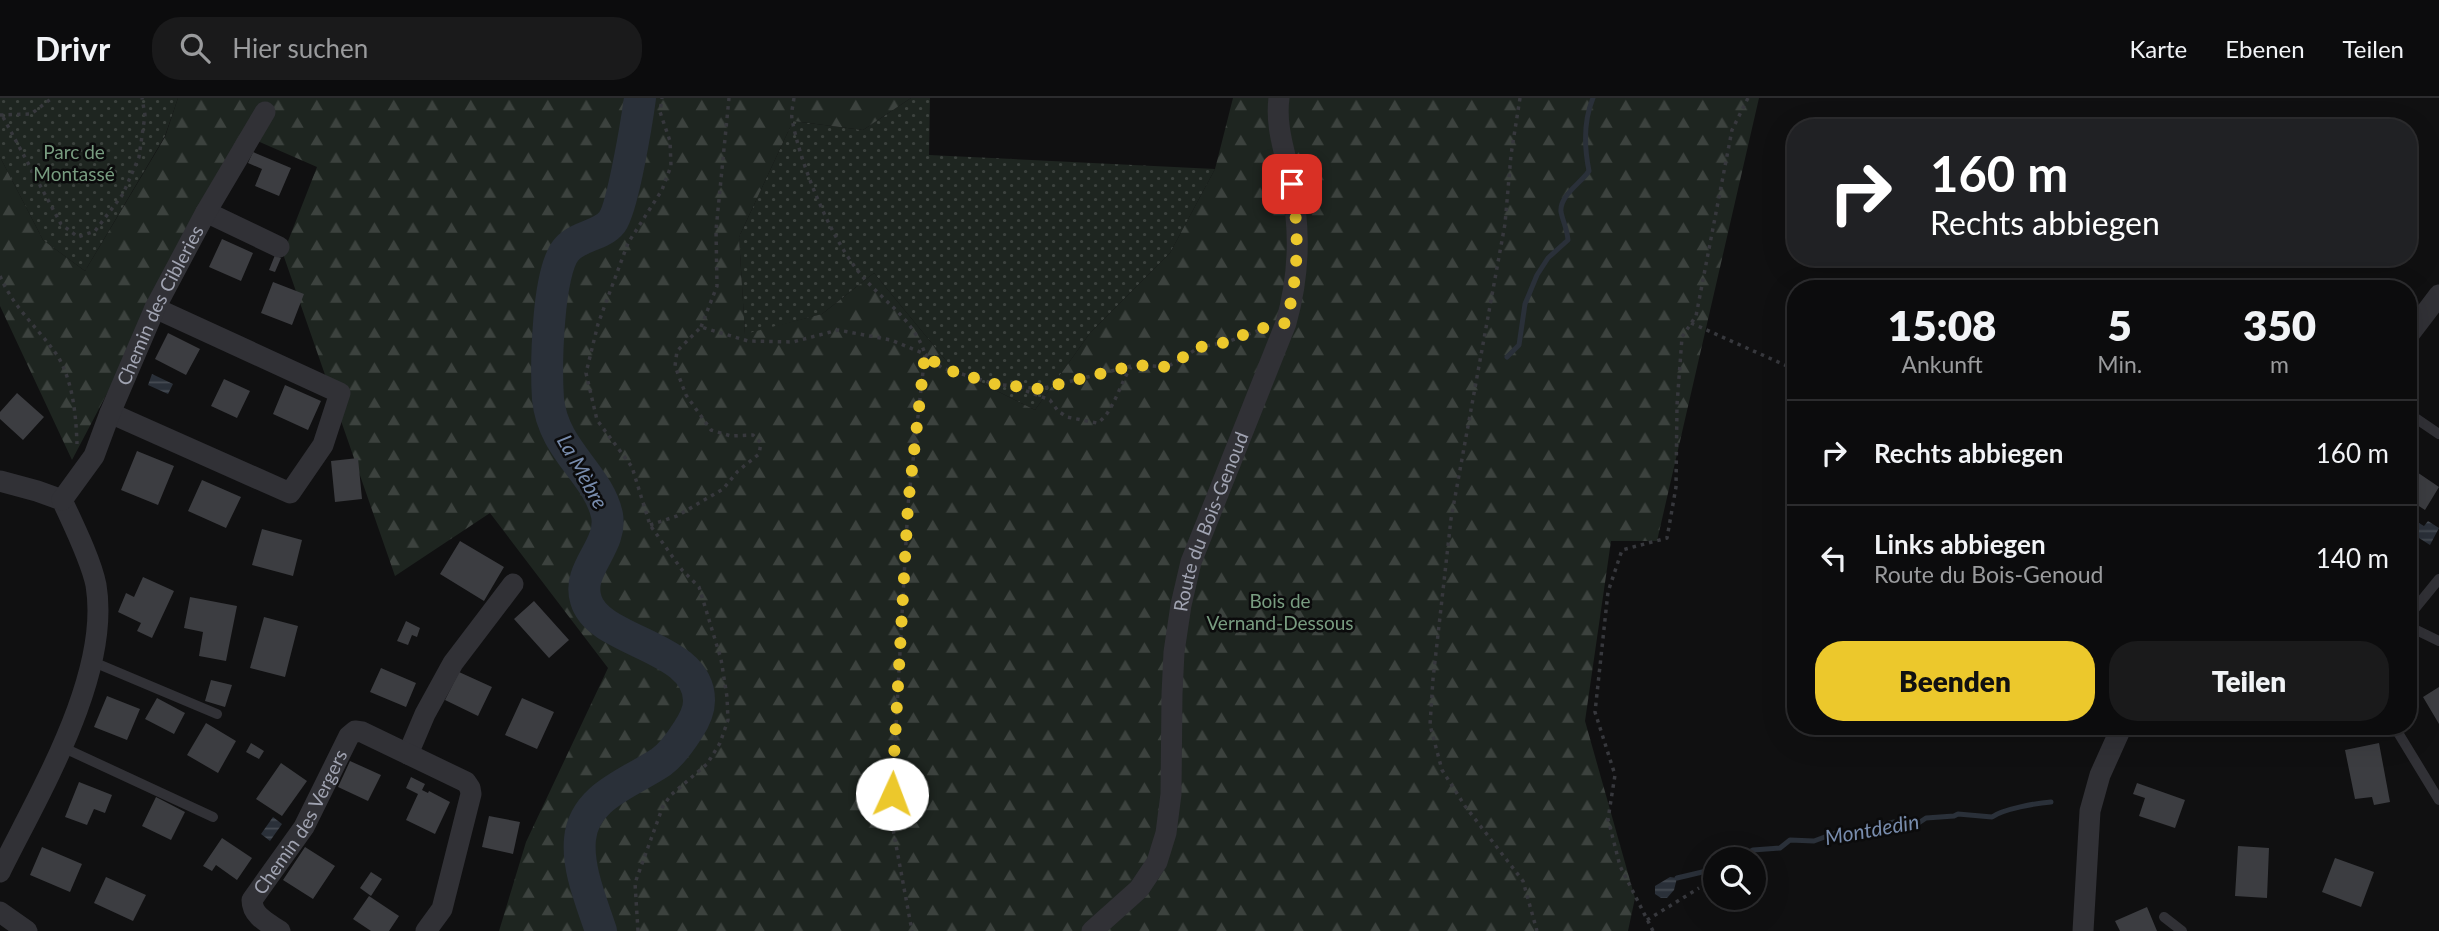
<!DOCTYPE html>
<html lang="de">
<meta charset="utf-8">
<style>
:root{--surface:#0c0c0d;--page:#1a1a1b;--text:#f1f3f6;--muted:#9a9b9d;--line:#2c2c2e;--accent:#ecc82c}
body{margin:0;font-family:Lato,sans-serif;background:var(--page);color:var(--text);height:100vh;display:flex;flex-direction:column;font-size:26px;white-space:nowrap}
*{box-sizing:border-box;margin:0}
p{font-size:23px;color:var(--muted)}
.icon{flex:none;width:38px;height:38px;fill:none;stroke:currentColor;stroke-width:2;stroke-linecap:round;stroke-linejoin:round}
.map{position:relative;flex:1;overflow:hidden}
.side{position:absolute;left:1787px;top:182px;width:630px;height:455px;display:flex;flex-direction:column;background:var(--surface);border-radius:28px;box-shadow:0 7px 28px #0002,0 0 0 2px var(--line)}
.side>*{flex:none}
.guide{position:absolute;left:1787px;top:21px;width:630px;height:147px;border-radius:28px;box-shadow:0 7px 28px #0002,0 0 0 2px var(--line);background:#202124;color:#fff;overflow:hidden}
.controls{position:absolute;left:1703px;top:749px;display:grid;gap:14px}
.controls a{display:grid;place-items:center;width:63px;height:63px;border-radius:50%;background:var(--surface);box-shadow:0 7px 28px #0002,0 0 0 2px var(--line);font-size:35px}
.pin{position:absolute;display:grid;place-items:center;width:60px;height:60px;color:#fff;margin:-30px;border-radius:14px;box-shadow:0 4px 10px #0006}
.me{position:absolute;width:77px;margin:-38px;rotate:2deg;stroke-linejoin:round;filter:drop-shadow(0 0 5px #0008)}
.turn{display:flex;align-items:center;gap:24px;height:147px;padding:0 28px;font-size:32px}
.turn .icon{width:91px;height:91px;stroke-width:2.5}
.turn b{display:block;font-size:49px;line-height:60px}
.eta{display:flex;justify-content:space-evenly;align-items:center;height:119px;text-align:center}
.eta b{font-size:42px;font-weight:800;line-height:49px}
.cta{display:flex;gap:14px;margin-top:auto;padding:14px 28px}
.cta a{flex:1;height:80px;border-radius:28px;background:var(--accent);color:#111;font-size:28px;font-weight:800;line-height:80px;text-align:center}
.cta a+a{background:var(--page);color:var(--text)}
ul{padding:0;list-style:none}
li{display:flex;align-items:center;gap:21px;height:105px;padding:0 28px;border-top:2px solid var(--line)}
li div{flex:1}
li b{display:block;font-size:26px}
li em{font-style:normal}
header{display:flex;align-items:center;gap:42px;box-sizing:border-box;height:98px;padding:0 35px;background:var(--surface);border-bottom:2px solid var(--line)}
header strong{font-size:33px}
nav{display:flex;gap:38px;margin-inline-start:auto;font-size:24px}
.search{width:490px;height:63px;background:var(--page);display:flex;align-items:center;gap:18px;box-sizing:border-box;padding:0 24px;border-radius:28px;color:var(--muted);font-size:26px}
.map>svg:first-child{display:block}
.grass{fill:url(#grass-dots)}
.forest{fill:url(#forest-firs)}
.water{fill:url(#water-rules)}
.lines{fill:none;stroke-linecap:round;stroke-linejoin:round}
.stream{stroke:#2a3039;stroke-width:5}
.river{stroke:#2a3039;stroke-width:32}
.building{fill:#3c3d41}
.path{stroke:#37383d;stroke-width:3.5;stroke-dasharray:3.5 5;stroke-linecap:butt}
.lane{stroke:#313136;stroke-width:10}
.street{stroke:#313136;stroke-width:21}
.route{stroke:#ecc82c;stroke-width:12;stroke-dasharray:0 21.6}
.labels{text-anchor:middle;stroke-width:5;stroke-linejoin:round;paint-order:stroke}
.park-label{font-size:19px;fill:#789c80;stroke:#0b0b0c}
.street-label{font-size:19px;fill:#a1a4b2;stroke:#0b0b0c}
.water-label{font-size:21px;font-style:italic;fill:#788cad;stroke:#0b0b0c}
</style>
<header>
<strong>Drivr</strong>
<div class="search"><svg class="icon" aria-label="search" viewBox="0 0 24 24"><circle cx="10" cy="10" r="6"/><path d="M15 15l6 6"/></svg>Hier suchen</div>
<nav><a>Karte</a><a>Ebenen</a><a>Teilen</a></nav>
</header>
<div class="map">
<svg width="2439" height="833" viewBox="0 0 2439 833">
<defs>
<pattern id="grass-dots" width="8" height="8" patternUnits="userSpaceOnUse" patternTransform="scale(1.75)"><rect width="8" height="8" fill="#1e2520"/><path d="M2 2h.1M6 6h.1" fill="none" stroke="#3c423e" stroke-width="1.8" stroke-linecap="round"/></pattern>
<pattern id="forest-firs" width="22" height="20" patternUnits="userSpaceOnUse" patternTransform="scale(1.75)"><rect width="22" height="20" fill="#1e2520"/><path d="M5 1l3.5 6h-7zM16 11l3.5 6h-7z" fill="#3c423e"/></pattern>
<pattern id="water-rules" width="6" height="5" patternUnits="userSpaceOnUse" patternTransform="scale(1.75)"><rect width="6" height="5" fill="#2a3039"/><path d="M0 2.5h6" fill="none" stroke="#464b53"/></pattern>
</defs>
<rect width="100%" height="100%" fill="#101011"/>
<path class="grass" d="M0,0H178L165,38L85,173L43,142L0,59Z
M911,0H930L929,57L1215,71L1170,155L1090,235L1035,312L953,271L874,175L822,216L745,237L739,139L793,23L863,32Z"/>
<path class="forest" d="M178,0H911L863,32L793,23L739,139L745,236L822,216L874,175L953,271L1035,312L1090,235L1170,155L1215,71L1233,0H1759L1657,443H1611L1585,623L1635,800L1628,833H499L526,744L608,570L490,415L395,478L283,156L317,69L253,41L213,94L72,362L0,208V59L43,142L85,173L165,39Z"/>
<path class="water" d="M152,276L173,286L168,296L148,287Z
M2414,422L2424,428L2428,423L2439,430L2430,447L2408,433Z
M273,719L282,726L270,743L261,736Z
M1670,779L1677,780L1674,792L1667,800H1661L1655,796V788Z"/>
<g class="lines">
<path class="stream" d="M1507,259L1519,247L1525,206L1537,177L1548,160L1568,142C1567,130 1563,124 1561,114C1559,98 1581,85 1589,73C1584,48 1583,24 1593,0
M1736,761L1753,752L1780,750L1790,742L1814,743L1838,734L1848,737L1864,735L1878,728L1894,724L1900,727L1917,726L1926,720L1954,718L1958,716L1992,719C2003,711 2037,705 2051,704
M1677,780L1715,771"/>
<path class="river" d="M601,833C592,805 577,771 580,741C584,698 630,685 661,664C672,656 681,643 688,632C694,623 699,614 699,603C700,547 598,545 586,502C576,471 613,449 607,417C598,376 553,352 548,301C546,270 547,172 567,151C580,137 601,138 612,124C623,109 637,22 640,0"/>
</g>
<path class="building" d="M253,54L291,70L279,98L255,88L262,71L248,65Z
M222,141L253,155L241,183L209,169Z
M275,157L281,160L275,174L269,172Z
M273,184L304,196L292,227L261,215Z
M168,235L200,251L186,277L155,261Z
M224,281L250,293L237,320L211,308Z
M285,287L321,303L308,332L273,316Z
M17,295L44,319L23,342L0,321V314Z
M137,353L174,368L158,407L121,392Z
M358,360L362,401L335,404L331,363Z
M2408,368L2439,389L2425,412L2408,401Z
M202,382L241,399L226,430L188,413Z
M262,431L302,442L293,478L252,467Z
M460,443L504,469L484,503L440,476Z
M143,479L174,493L152,540L137,533L141,525L118,514L126,495L134,499Z
M190,499L237,508L226,563L199,558L203,534L184,530Z
M534,503L569,542L549,560L514,521Z
M264,519L298,528L285,579L250,570Z
M406,523L420,530L417,539L412,537L408,547L397,543Z
M381,570L416,585L406,609L370,594Z
M459,574L492,589L478,618L445,602Z
M211,582L232,587L225,609L205,603Z
M2439,589V626L2423,599Z
M107,598L140,611L127,642L94,629Z
M157,600L185,615L174,636L145,621Z
M522,600L554,614L537,651L505,637Z
M206,625L236,643L218,675L187,657Z
M251,645L264,653L259,661L246,654Z
M2379,645L2390,704L2374,707L2372,699L2355,701L2345,652Z
M350,663L381,677L368,703L338,689Z
M281,665L307,683L282,718L256,701Z
M411,679L425,686L422,692L428,695L429,693L450,704L435,736L406,722L418,696L406,690Z
M79,684L112,697L105,715L94,711L87,727L65,719Z
M2137,685L2185,702L2175,730L2139,718L2145,700L2133,696Z
M156,699L185,714L171,742L142,728Z
M489,718L520,724L513,756L482,749Z
M222,740L252,760L237,782L216,767L212,773L203,768Z
M2238,748L2269,750L2267,800L2235,798Z
M42,749L82,766L70,794L30,777Z
M305,749L335,768L313,801L283,782Z
M2335,760L2374,774L2361,809L2322,794Z
M371,774L382,781L371,798L360,790Z
M106,779L146,797L133,823L94,805Z
M369,798L399,818L389,833H371L353,821Z
M2147,809L2157,833H2120L2115,823Z"/>
<g class="lines">
<path class="path" d="M794,0C793,7 791,15 792,21C800,65 828,133 855,169C877,200 913,218 925,256L908,407L891,720L912,833
M1520,0L1511,57L1505,126L1451,421L1433,581L1430,627L1442,672L1465,708L1523,783L1537,833
M0,17L31,16L52,0
M3,19L61,126L78,139L95,133L123,96L139,59L145,17L142,0
M0,178C13,209 38,230 57,257C73,283 76,317 77,346
M1691,225L1796,272
M701,229L717,188L716,132L729,0
M1018,290L1050,302L1058,313L1067,319L1097,325C1113,316 1120,285 1131,269
M650,427L677,418L723,391L738,373L759,356L761,345L753,337L731,338L711,332L686,297L675,268L677,253L701,229L748,243L793,244L838,232L891,242L925,256L942,270L995,286L1040,291L1135,267L1167,269L1200,249L1227,244L1265,230
M1647,822L1699,790
M638,833L635,785L663,708L671,697L707,666L720,645L728,622L727,599L721,561L699,489L682,472L650,427L632,369L597,322L586,275L598,226L628,145L662,92L671,68L670,43L660,14L662,0
M1653,833L1620,768L1608,721L1615,677L1595,614L1608,494L1622,452L1667,440L1676,389L1677,307L1682,239L1696,218L1732,32L1748,0"/>
<path class="lane" d="M2408,315L2439,336
M2408,519L2439,481
M2408,528L2439,543
M91,563L217,616
M2394,628L2439,702
M62,649L213,719
M2164,819L2182,833"/>
<g class="street">
<path d="M206,114L279,149"/>
<path d="M2408,238L2439,197"/>
<path d="M110,315L290,395L323,347L340,295L155,210"/>
<path d="M0,383L37,393L62,402C73,426 91,462 96,487C111,577 39,695 0,774"/>
<path id="s1" d="M62,402L94,358L110,315L155,210L206,114L265,14"/>
<path d="M408,656L425,616L453,565L513,486"/>
<path d="M0,814L27,833"/>
<path id="s2" d="M280,833C268,825 252,818 252,802L304,729L349,638L355,633L362,634L466,684L470,690L471,696L442,811L426,833"/>
<path id="s3" d="M1092,833L1139,791L1157,764L1166,735L1171,696L1172,596L1174,554L1181,507L1191,464L1286,225C1299,179 1301,133 1291,85C1286,56 1275,30 1279,0"/>
<path d="M2083,833L2090,713L2100,677L2122,628"/>
</g>
</g>
<g class="lines">
<path class="route" d="M892,696L908,407L925,256L942,270L995,286L1040,291L1135,267L1167,269L1200,249L1227,244L1254,232L1286,225C1299,175 1299,137 1292,86"/>
</g>
<g class="labels">
<g class="park-label">
<text x="74" y="61">Parc de<tspan x="74" dy="22">Montassé</tspan></text>
<text x="1280" y="510">Bois de<tspan x="1280" dy="22">Vernand-Dessous</tspan></text>
</g>
<g class="street-label">
<text dy="7" stroke="none"><textPath href="#s1" startOffset="219">Chemin des Cibleries</textPath></text>
<text dy="7" stroke="none"><textPath href="#s3" startOffset="443">Route du Bois-Genoud</textPath></text>
<text dy="7" stroke="none"><textPath href="#s2" startOffset="136">Chemin des Vergers</textPath></text>
</g>
<g class="water-label">
<text transform="translate(582 374) rotate(61)" y="7">La Mèbre</text>
<text transform="translate(1872 732) rotate(-10)" y="7">Montdedin</text>
</g>
</g>
</svg>
<div class="controls">
<a><svg class="icon" aria-label="search" viewBox="0 0 24 24"><circle cx="10" cy="10" r="6"/><path d="M15 15l6 6"/></svg></a>
</div>
<div class="pin" style="left:1292px;top:86px;background:#d93025"><svg class="icon" aria-label="arrive" viewBox="0 0 24 24"><path d="M6 21V4h12l-3 4 3 4H6"/></svg></div>
<svg class="me" style="left:892px;top:696px" viewBox="-20 -20 40 40"><circle r="19" fill="#fff"/><path d="M0-13L10 11 0 6-10 11z" fill="#ecc82c"/></svg>
<div class="guide">
<div class="turn"><svg class="icon" aria-label="right" viewBox="0 0 24 24"><path d="M7 20v-9h11M14 6l5 5-5 5"/></svg><div><b>160 m</b>Rechts abbiegen</div></div>
</div>
<section class="side">
<div class="eta">
<div><b>15:08</b><p>Ankunft</p></div>
<div><b>5</b><p>Min.</p></div>
<div><b>350</b><p>m</p></div>
</div>
<ul>
<li><svg class="icon" aria-label="right" viewBox="0 0 24 24"><path d="M7 20v-9h11M14 6l5 5-5 5"/></svg><div><b>Rechts abbiegen</b></div><em>160 m</em></li>
<li><svg class="icon" aria-label="left" viewBox="0 0 24 24"><path d="M17 20v-9H6M10 6l-5 5 5 5"/></svg><div><b>Links abbiegen</b><p>Route du Bois-Genoud</p></div><em>140 m</em></li>
</ul>
<div class="cta"><a>Beenden</a><a>Teilen</a></div>
</section>
</div>
